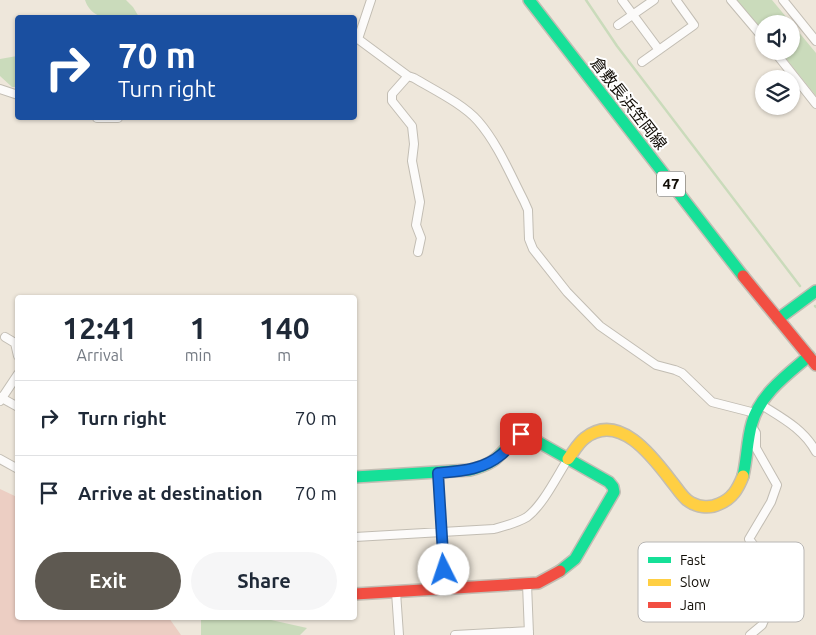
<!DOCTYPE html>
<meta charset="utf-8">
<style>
:root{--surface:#fff;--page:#f6f6f7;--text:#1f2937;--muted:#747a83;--line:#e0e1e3;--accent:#5e5951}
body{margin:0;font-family:Ubuntu,"Noto Sans JP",sans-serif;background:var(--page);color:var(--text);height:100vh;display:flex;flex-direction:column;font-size:19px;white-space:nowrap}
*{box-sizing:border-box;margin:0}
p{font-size:16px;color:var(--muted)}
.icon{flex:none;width:28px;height:28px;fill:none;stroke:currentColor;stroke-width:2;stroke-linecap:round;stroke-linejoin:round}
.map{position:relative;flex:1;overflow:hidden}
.sheet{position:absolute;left:15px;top:295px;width:342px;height:325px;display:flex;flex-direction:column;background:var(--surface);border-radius:5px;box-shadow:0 1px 4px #0004}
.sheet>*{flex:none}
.top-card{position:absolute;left:15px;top:15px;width:342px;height:105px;border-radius:5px;box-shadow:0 1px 4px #0004;background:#1a4fa0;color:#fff;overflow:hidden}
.buttons{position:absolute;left:755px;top:15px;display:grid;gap:10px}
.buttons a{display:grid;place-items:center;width:45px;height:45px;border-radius:50%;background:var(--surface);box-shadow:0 1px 4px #0004;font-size:25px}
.pin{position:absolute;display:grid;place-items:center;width:42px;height:42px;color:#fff;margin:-21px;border-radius:10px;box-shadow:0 2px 8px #0006}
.me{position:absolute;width:55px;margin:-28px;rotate:356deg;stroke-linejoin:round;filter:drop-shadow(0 0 4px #0008)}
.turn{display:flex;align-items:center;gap:18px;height:105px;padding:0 20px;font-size:22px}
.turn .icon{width:65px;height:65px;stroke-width:2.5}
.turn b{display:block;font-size:35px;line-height:42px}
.eta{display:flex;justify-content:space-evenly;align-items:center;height:85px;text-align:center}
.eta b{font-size:30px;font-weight:600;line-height:35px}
.cta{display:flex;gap:10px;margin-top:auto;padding:10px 20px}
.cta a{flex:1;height:58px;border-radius:30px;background:var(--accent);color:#fff;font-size:20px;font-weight:600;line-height:58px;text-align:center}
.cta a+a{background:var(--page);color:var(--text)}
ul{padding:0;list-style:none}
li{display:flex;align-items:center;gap:15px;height:75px;padding:0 20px;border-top:1px solid var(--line)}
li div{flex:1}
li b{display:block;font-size:19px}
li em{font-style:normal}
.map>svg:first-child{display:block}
.green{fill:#eccec3}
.water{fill:#cadbbb}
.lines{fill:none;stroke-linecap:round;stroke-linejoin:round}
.stream{stroke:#cadbbb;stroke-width:2.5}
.street-casing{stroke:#c2bdb3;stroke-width:10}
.fast-casing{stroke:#c2bdb3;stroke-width:14}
.slow-casing{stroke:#c2bdb3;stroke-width:14}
.jam-casing{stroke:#c2bdb3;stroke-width:14}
.street{stroke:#fcfbfa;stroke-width:8}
.fast{stroke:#16e098;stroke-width:11}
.slow{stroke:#ffcf43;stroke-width:11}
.jam{stroke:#f24e42;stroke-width:11}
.route-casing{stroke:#114b97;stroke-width:12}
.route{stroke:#1a73e8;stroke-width:9}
.labels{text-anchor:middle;stroke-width:4;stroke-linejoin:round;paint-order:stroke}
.shield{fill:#fff;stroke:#585651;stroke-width:1}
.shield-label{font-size:15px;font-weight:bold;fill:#110d06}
.street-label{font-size:16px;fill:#110d06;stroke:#fff}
.key{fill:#fff;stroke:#b8b6b4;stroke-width:1}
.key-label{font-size:14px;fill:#110d06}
</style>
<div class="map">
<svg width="816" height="635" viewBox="0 0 816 635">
<rect width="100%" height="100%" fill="#eee7db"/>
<path class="green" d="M0,489L17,497L18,618H169L181,635H0Z"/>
<path class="water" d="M85,0H126L133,7L139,17C119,18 93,24 85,0Z
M736,0H772L816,53V96L780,51H791V24H764V32Z
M17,56V87H12L0,76V59Z
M201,618H262L307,628L300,635H201Z"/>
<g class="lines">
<path class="stream" d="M586,0L617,46L800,286
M815,306L816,307"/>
<g class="street-casing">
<path id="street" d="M622,0L659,50
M731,0L764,39
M783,0L816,41
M618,25L654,0
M355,39H358L408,76L414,78C434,90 463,104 478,121C498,144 510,174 524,201L528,210L529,239L533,249L567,292L600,326L656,365L675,370L682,373L712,402L755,413
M358,39L371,0
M774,51L816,104
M642,62L694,25L676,0
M408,76L392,94V101L412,126L414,144L412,161L420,202L416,225L421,238L418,252
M0,89L18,95
M97,118H118
M5,337L15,343L18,356
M0,397L18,407
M0,401L18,374
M760,404C782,418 804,429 816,452
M0,459L18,469
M438,473L445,588
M355,537L494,529C505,526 517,523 527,517C543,505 557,476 568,459
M527,584L529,634
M396,592L399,635
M455,635L529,631
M750,635L762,625L765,618L762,594L771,573L770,567L749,539L771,502L777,485L756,448V433L751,425"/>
</g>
<g class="fast-casing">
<path id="fast" d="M529,0L743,276
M778,319L816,291
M743,476C747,459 747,440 752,423C760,394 788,374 809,356
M355,477L470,470C502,462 499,452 521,434L526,435L609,482L613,487L614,492L575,559L560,571"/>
</g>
<g class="slow-casing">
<path id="slow" d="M568,459C573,453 578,443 585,438C619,411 653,457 672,482C677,488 681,495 687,500C696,507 709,509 719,504C732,499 738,489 743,476"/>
</g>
<g class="jam-casing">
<path id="jam" d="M743,276L816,365
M355,594L538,583L560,571"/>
</g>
<use href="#street" class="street"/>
<use href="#fast" class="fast"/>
<use href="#slow" class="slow"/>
<use href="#jam" class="jam"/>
</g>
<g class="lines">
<g class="route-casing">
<path id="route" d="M444,570L438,473C462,471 483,470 502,454C509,448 513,440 521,434"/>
</g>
<use href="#route" class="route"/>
</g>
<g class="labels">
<rect class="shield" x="657" y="171.5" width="28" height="25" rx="4"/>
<g class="shield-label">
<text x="671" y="189">47</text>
</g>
<g class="street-label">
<text transform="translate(629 103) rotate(52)" y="6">倉敷長浜笠岡線</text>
</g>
</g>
<rect x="638" y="542" width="166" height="80" rx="8" class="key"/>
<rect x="648" y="557" width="23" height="6" fill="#16e098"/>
<rect x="648" y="579" width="23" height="7" fill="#ffcf43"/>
<rect x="648" y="602" width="23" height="6" fill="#f24e42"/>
<g class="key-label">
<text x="680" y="565">Fast</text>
<text x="680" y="587">Slow</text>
<text x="680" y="610">Jam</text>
</g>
</svg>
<div class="buttons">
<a><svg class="icon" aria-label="sound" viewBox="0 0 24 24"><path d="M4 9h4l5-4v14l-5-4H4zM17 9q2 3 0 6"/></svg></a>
<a><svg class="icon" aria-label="layers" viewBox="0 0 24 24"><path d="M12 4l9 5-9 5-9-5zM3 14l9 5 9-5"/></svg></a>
</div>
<div class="pin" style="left:521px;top:434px;background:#d93025"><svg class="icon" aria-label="arrive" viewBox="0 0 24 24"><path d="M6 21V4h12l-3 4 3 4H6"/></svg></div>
<svg class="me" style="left:444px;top:570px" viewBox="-20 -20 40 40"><circle r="19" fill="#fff"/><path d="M0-13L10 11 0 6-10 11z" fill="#1a73e8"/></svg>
<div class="top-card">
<div class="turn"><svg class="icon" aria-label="right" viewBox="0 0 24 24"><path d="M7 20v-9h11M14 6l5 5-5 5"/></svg><div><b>70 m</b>Turn right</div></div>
</div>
<section class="sheet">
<div class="eta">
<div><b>12:41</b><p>Arrival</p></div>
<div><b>1</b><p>min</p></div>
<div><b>140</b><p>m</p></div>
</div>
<ul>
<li><svg class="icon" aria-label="right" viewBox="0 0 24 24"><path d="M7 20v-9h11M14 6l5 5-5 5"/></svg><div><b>Turn right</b></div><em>70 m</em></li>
<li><svg class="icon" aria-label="arrive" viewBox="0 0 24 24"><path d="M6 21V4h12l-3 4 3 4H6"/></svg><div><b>Arrive at destination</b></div><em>70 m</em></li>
</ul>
<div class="cta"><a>Exit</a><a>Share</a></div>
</section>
</div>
